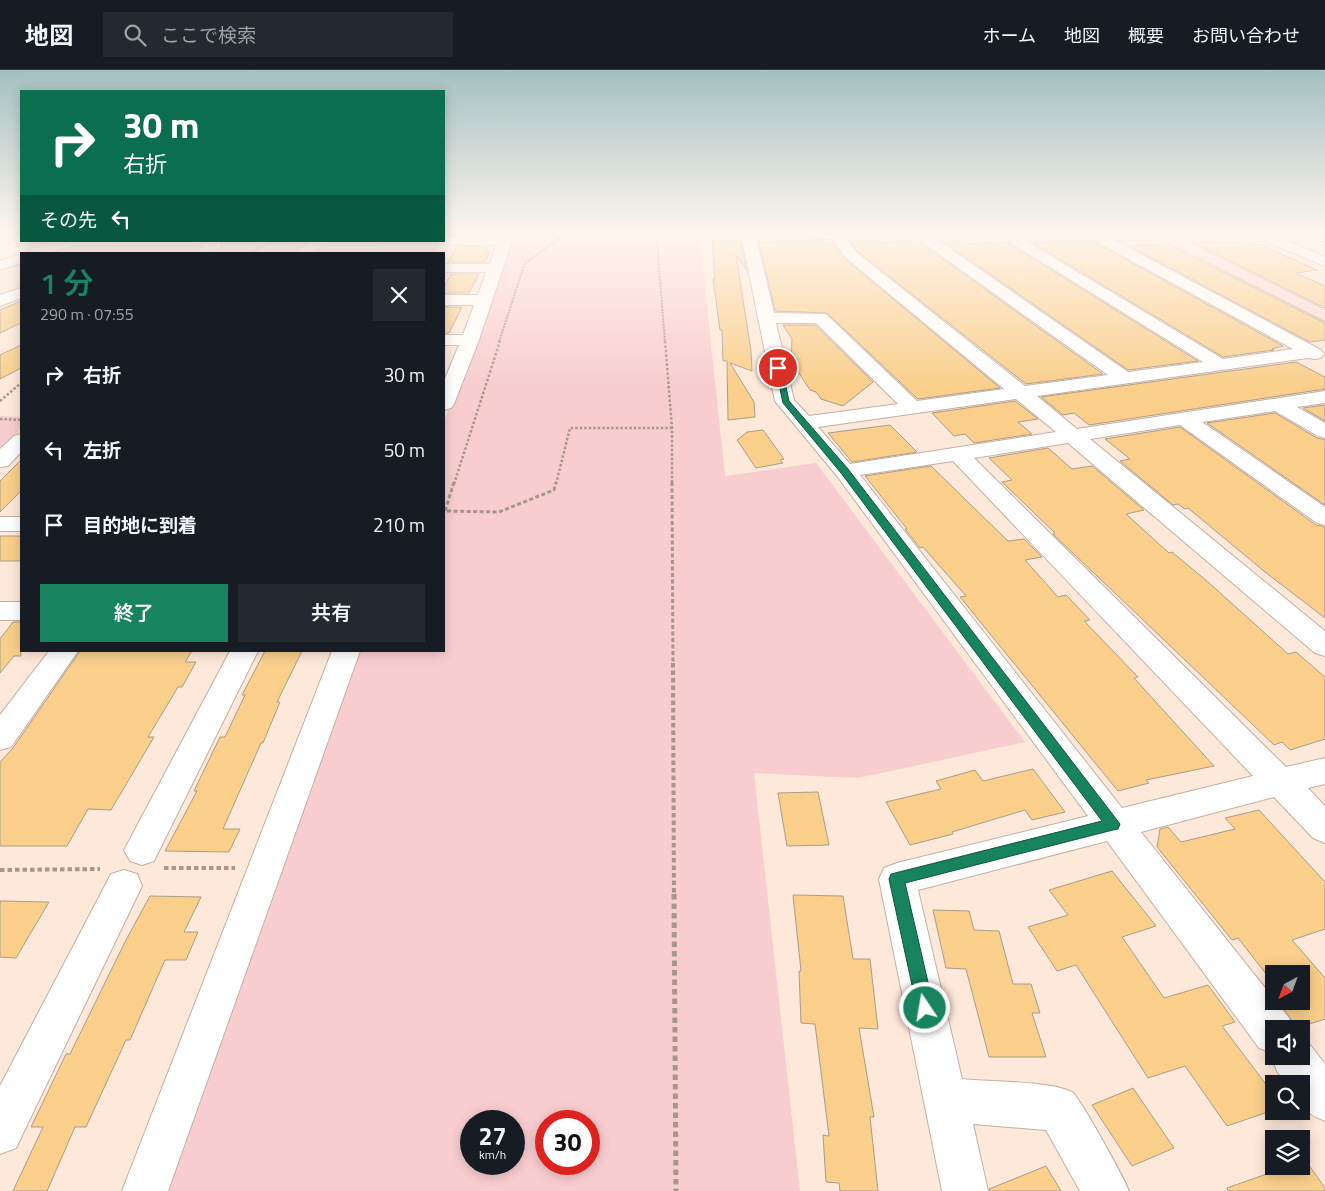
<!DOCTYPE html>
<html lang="ja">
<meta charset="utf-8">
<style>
:root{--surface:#171b24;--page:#242831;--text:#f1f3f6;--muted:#9ea1a6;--line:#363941;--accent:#18835f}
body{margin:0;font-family:"Titillium Web","Noto Sans JP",sans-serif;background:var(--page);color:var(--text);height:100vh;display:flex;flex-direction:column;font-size:19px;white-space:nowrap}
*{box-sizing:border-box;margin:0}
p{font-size:16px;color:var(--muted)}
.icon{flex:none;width:28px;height:28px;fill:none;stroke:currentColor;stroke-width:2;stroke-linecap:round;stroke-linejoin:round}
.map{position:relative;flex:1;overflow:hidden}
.details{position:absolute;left:20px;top:182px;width:425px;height:400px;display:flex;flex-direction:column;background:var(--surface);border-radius:0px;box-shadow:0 2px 12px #0003}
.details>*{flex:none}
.hud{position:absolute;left:20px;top:20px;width:425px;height:152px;border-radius:0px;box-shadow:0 2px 12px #0003;background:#0b6e4f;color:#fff;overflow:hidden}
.needle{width:32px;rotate:221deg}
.fabs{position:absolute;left:1265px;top:895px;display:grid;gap:10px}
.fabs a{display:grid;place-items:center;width:45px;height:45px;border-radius:0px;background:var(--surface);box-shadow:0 2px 12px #0003;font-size:25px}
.speed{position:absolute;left:460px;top:1040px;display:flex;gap:10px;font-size:25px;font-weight:700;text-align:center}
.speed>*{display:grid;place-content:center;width:65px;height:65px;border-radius:50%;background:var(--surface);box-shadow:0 2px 12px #0003;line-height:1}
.speed small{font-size:12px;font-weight:400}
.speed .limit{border:8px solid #d22;background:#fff;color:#111}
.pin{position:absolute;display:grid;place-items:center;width:42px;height:42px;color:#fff;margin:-21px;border:2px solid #fff;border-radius:50%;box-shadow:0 1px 5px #0007}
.me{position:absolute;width:55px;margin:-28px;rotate:348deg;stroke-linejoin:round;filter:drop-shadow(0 0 4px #0008)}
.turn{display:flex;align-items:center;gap:18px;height:105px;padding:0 20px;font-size:22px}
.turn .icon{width:65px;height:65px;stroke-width:2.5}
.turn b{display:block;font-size:35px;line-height:42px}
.then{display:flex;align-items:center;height:48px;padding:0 20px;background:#0003;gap:10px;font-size:19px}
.round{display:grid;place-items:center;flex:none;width:52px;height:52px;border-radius:0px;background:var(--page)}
.head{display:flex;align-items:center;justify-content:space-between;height:85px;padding:0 20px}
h1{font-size:30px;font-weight:600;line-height:38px;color:var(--accent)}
.cta{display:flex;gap:10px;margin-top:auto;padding:10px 20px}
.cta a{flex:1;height:58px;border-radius:0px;background:var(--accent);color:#fff;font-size:20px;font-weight:600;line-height:58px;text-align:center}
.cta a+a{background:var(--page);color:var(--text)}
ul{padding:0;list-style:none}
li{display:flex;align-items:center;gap:15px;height:75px;padding:0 20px}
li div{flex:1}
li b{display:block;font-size:19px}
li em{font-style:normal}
header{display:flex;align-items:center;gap:30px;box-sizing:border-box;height:70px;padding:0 25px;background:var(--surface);border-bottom:1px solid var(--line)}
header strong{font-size:24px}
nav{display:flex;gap:28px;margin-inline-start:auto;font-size:18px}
.search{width:350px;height:45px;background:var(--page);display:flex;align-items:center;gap:12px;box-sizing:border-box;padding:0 18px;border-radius:0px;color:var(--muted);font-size:19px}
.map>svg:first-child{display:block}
.green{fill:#f8cdcf;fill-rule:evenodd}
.building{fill:#f9cf8b;stroke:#aa9d89}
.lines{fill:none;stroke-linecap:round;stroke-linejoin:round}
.street-casing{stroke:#c4afa0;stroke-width:2}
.secondary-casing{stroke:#c4afa0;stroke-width:2}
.path-far4{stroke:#a6968b;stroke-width:2;stroke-dasharray:2 1;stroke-linecap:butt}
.path-far3{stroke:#a6968b;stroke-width:2.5;stroke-dasharray:2.5 2;stroke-linecap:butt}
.path-far2{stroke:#a6968b;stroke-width:3;stroke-dasharray:4 2.5;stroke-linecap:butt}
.path-far1{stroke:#a6968b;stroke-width:4;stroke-dasharray:4.5 3;stroke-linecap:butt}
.path{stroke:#a6968b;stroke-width:5;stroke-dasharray:5.5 4;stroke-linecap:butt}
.street{fill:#fff;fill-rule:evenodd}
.secondary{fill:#fbdbd2;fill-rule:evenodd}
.route{fill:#18835f;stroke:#10553e}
</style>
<header>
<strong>地図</strong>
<div class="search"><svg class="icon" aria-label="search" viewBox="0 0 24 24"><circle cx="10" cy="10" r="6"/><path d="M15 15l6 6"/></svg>ここで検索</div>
<nav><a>ホーム</a><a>地図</a><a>概要</a><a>お問い合わせ</a></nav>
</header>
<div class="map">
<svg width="1325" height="1121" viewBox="0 0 1325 1121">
<rect width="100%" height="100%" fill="#fee8d9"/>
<path class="green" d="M444,161H699L725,406L816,393L1025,672L858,708L754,703L800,1121H161L359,581H444V352L511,168L444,167ZM471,1051H514V1094H471ZM546,1051H589V1094H546Z
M0,346L21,347V359L0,380Z"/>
<path class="building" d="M712,171L741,172L747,201L736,185L751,281L752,301L730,293L754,332L755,347L728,350L727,291H723L722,260H720L713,209H715Z
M821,171L826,175L833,174L845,189L1000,318L918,329L827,243L775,241L759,172Z
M876,171L880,173L909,171L915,175L922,174L1103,304L1026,314L857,181L851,172Z
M958,171L963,174L1008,173L1198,291L1128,300L944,172Z
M1054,172H1094L1283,276L1272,279L1274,280L1223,287L1033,173Z
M1192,172L1260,174L1317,200L1296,203L1325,216V238Z
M1149,174L1152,175L1167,174L1325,253V270L1310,272L1129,176Z
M457,176L487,177L485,182H490L485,192H448Z
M451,204H479L469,223H444V217Z
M21,231V253L0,263V240Z
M444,237H462L449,263H444Z
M783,255H815L873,312L843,336L821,329L816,322L810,320L791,291L792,269Z
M21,275V298L0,309V285Z
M1296,292L1325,307V319L1089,355L1074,343L1063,345L1041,327Z
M1015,331L1038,349L1018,352L1032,364L974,373L965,364L954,366L932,343Z
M1325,335V351L1303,338Z
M1275,343L1317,368L1325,370V435L1207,353Z
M890,355L917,382L852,392L828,363Z
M1180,357L1316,455L1325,457V548L1265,502L1188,438L1185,439L1178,434L1173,435L1120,391L1130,389L1105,369Z
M763,360L784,389L780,390L783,393L756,398L737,370L747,362Z
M1048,378L1072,399L1092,396L1144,440L1126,444L1169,483L1172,482L1208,512L1288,584L1296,582L1325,607V669L1290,680L1282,672L1274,675L1053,464L1055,463L1002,412L1012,410L989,388Z
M21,390V421L0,442V411Z
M931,396L1008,471L1024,469L1042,487L1025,490L1058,527L1066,525L1090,550L1084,551L1138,607L1134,608L1214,696L1146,710L1149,713L1118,721L960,527L966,526L923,477L920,478L905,459H907L865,406Z
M0,466H21V491H0Z
M13,552H21V586H14L0,603V569Z
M80,581H192L185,592H196L182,617H178L148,667H154L111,740L88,739L67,776H0V692L13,678Z
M265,581H302L277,632H280L263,673H261L223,759H240L229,782L165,781L197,721H194L220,667H225L245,625H242Z
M1033,699L1065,742L1032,750L1025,740L952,762L953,764L910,775L886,732L941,719L936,711L975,700L983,711Z
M818,722L829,775L787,776L778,723Z
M1259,740L1325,812V859L1292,870L1325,908V949L1297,958L1278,931H1301V904H1274V914L1238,868L1232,870L1157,777L1160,759L1168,757L1181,772L1235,759L1225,748Z
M1112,801L1156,856L1122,867L1164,928L1208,915L1235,952L1222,956L1274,1025V1040L1227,1056L1185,996L1148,1008L1076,895L1057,901L1028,857L1068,845L1049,820Z
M793,825L843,826L853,889H870L878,959L859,958L874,1047H870L878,1121H840L839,1113L826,1112L823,1065L829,1066L815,954L801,953L799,901H801Z
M150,826L201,827L184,862H198L186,890H165L130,970H126L86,1057H75L47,1121H13L43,1057H31L66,984H70L126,870Z
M0,831L49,832L16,888L0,887Z
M933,840L969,841L974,860L999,861L1013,914H1031L1040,943H1032L1046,987H989L966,899L946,898Z
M1133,1018L1174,1078L1132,1096L1092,1035Z
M1306,1091L1325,1118V1121H1228L1227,1118L1289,1096H1301V1092Z
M1046,1096L1061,1121H990L989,1119Z"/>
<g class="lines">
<g class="street-casing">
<path id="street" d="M743,161L1325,163V171H1288L1325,187V196L1271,174L1269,171L1114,170L1321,280L1324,284L1321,288L1315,289L1308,288L1037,326L1077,359L1325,321V333L1297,337L1325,353V368L1318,366L1275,341L1202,352L1325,437V455L1317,453L1180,355L1090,369L1325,561V586L1315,583L1068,373L974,388L1286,697L1325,688V714L1308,718L1325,736V773L1313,768L1274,727L1141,762L1289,948L1293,959H1274V986H1301V969L1307,971L1325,994V1051C1303,1042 1301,1037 1301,1014H1287L1277,1001L1271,986L1272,983L1259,978L1107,771L918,820L962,1009C989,1012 1050,1011 1072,1022C1080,1027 1124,1108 1129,1121H1080L1046,1060L973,1054L988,1121H942L879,809L884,798L897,793L1088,746L837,406L775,331L741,164ZM756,168L832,169L846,188L1004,319L917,331L826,244L774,243ZM846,169H918L1108,305L1025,316L856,182ZM936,169H1005L1203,292L1128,302ZM1024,170H1094L1293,279L1223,289ZM776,253H816L898,334L809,346L794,330ZM1016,329L1056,362L850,394L818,357ZM953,391L1253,706L1122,738L860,405Z
M444,167H505L512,171L479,270L454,334L451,338L444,340V311L459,275H444V265H463L474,235H444V225H478L486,202H444V194H490L496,175L439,174L437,171H444Z
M52,171H221V177L211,184H191L204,176H71L46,184H25L27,181Z
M312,171H383L376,175H326L310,184H292Z
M21,184V193L0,200V191Z
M21,218V228L0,236V225Z
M21,364V382L8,396L0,397V379L14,366Z
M0,447H21V461H0Z
M0,532H21V550H0Z
M49,581H78L11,677L0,680V645Z
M230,581H258L154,791L142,795L130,791L124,780L130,769Z
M332,581H360L168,1121H122Z
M124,800L137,804L142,816L16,1078L0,1084V1016L111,804Z"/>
</g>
<g class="secondary-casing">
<path id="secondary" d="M15,161H21V169L0,176V167Z
M1146,161H1165L1325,240V251Z"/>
</g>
<path class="path-far4" d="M656,161L665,272
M247,184L273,171
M499,272L525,193L559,169L551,161"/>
<path class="path-far3" d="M665,271L672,358V414
M0,331L21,313
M0,349L21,350
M454,414L500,271
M556,414L570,358H672"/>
<path class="path-far2" d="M454,412L445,441L499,442L554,420L556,412
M672,412L673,594"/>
<path class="path-far1" d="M673,593L674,826
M164,798H235
M0,800L100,799"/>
<path class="path" d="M674,824L676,1121"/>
<use href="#street" class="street"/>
<use href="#secondary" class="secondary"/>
</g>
<linearGradient id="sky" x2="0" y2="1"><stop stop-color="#a4c0c1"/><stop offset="0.51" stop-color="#fff5ee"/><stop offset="1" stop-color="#fff5ee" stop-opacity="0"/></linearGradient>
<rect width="1325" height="318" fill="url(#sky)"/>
<path class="route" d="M775,296L782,298L789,331L848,399L1120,754L1118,759L1113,760L905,813L934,938L931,944L925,946L919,944L917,938L889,809L891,804L1102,751L841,403L783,333Z"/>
</svg>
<div class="fabs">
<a><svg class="needle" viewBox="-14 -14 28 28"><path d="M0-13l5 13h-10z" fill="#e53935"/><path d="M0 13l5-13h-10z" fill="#9ea1a6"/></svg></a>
<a><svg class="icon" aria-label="sound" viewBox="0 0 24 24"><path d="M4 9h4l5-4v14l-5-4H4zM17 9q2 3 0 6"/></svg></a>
<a><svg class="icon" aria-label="search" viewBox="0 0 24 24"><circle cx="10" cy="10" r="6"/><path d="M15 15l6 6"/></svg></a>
<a><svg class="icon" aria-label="layers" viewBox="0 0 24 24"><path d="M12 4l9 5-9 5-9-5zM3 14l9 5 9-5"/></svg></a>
</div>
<div class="speed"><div>27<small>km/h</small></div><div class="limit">30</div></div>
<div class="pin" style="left:778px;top:298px;background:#d93025"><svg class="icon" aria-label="arrive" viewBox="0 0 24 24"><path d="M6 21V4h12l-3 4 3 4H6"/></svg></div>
<svg class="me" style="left:925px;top:938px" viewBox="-20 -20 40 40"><circle r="17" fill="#18835f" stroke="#fff" stroke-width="3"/><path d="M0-11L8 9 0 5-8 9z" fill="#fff"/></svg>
<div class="hud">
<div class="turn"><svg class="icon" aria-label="right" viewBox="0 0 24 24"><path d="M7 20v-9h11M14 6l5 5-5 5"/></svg><div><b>30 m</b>右折</div></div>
<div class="then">その先<svg class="icon" aria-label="left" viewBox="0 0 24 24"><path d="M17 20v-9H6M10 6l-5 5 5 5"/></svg></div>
</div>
<section class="details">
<div class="head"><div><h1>1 分</h1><p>290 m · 07:55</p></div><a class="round"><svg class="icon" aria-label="close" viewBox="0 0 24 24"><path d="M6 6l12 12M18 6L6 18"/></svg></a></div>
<ul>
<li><svg class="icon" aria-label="right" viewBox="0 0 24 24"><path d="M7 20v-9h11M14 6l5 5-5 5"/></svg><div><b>右折</b></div><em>30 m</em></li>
<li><svg class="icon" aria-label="left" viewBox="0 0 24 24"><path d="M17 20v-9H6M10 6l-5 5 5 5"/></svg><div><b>左折</b></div><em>50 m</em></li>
<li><svg class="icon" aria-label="arrive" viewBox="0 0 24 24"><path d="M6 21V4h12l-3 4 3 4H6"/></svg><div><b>目的地に到着</b></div><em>210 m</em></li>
</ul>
<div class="cta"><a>終了</a><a>共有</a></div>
</section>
</div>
